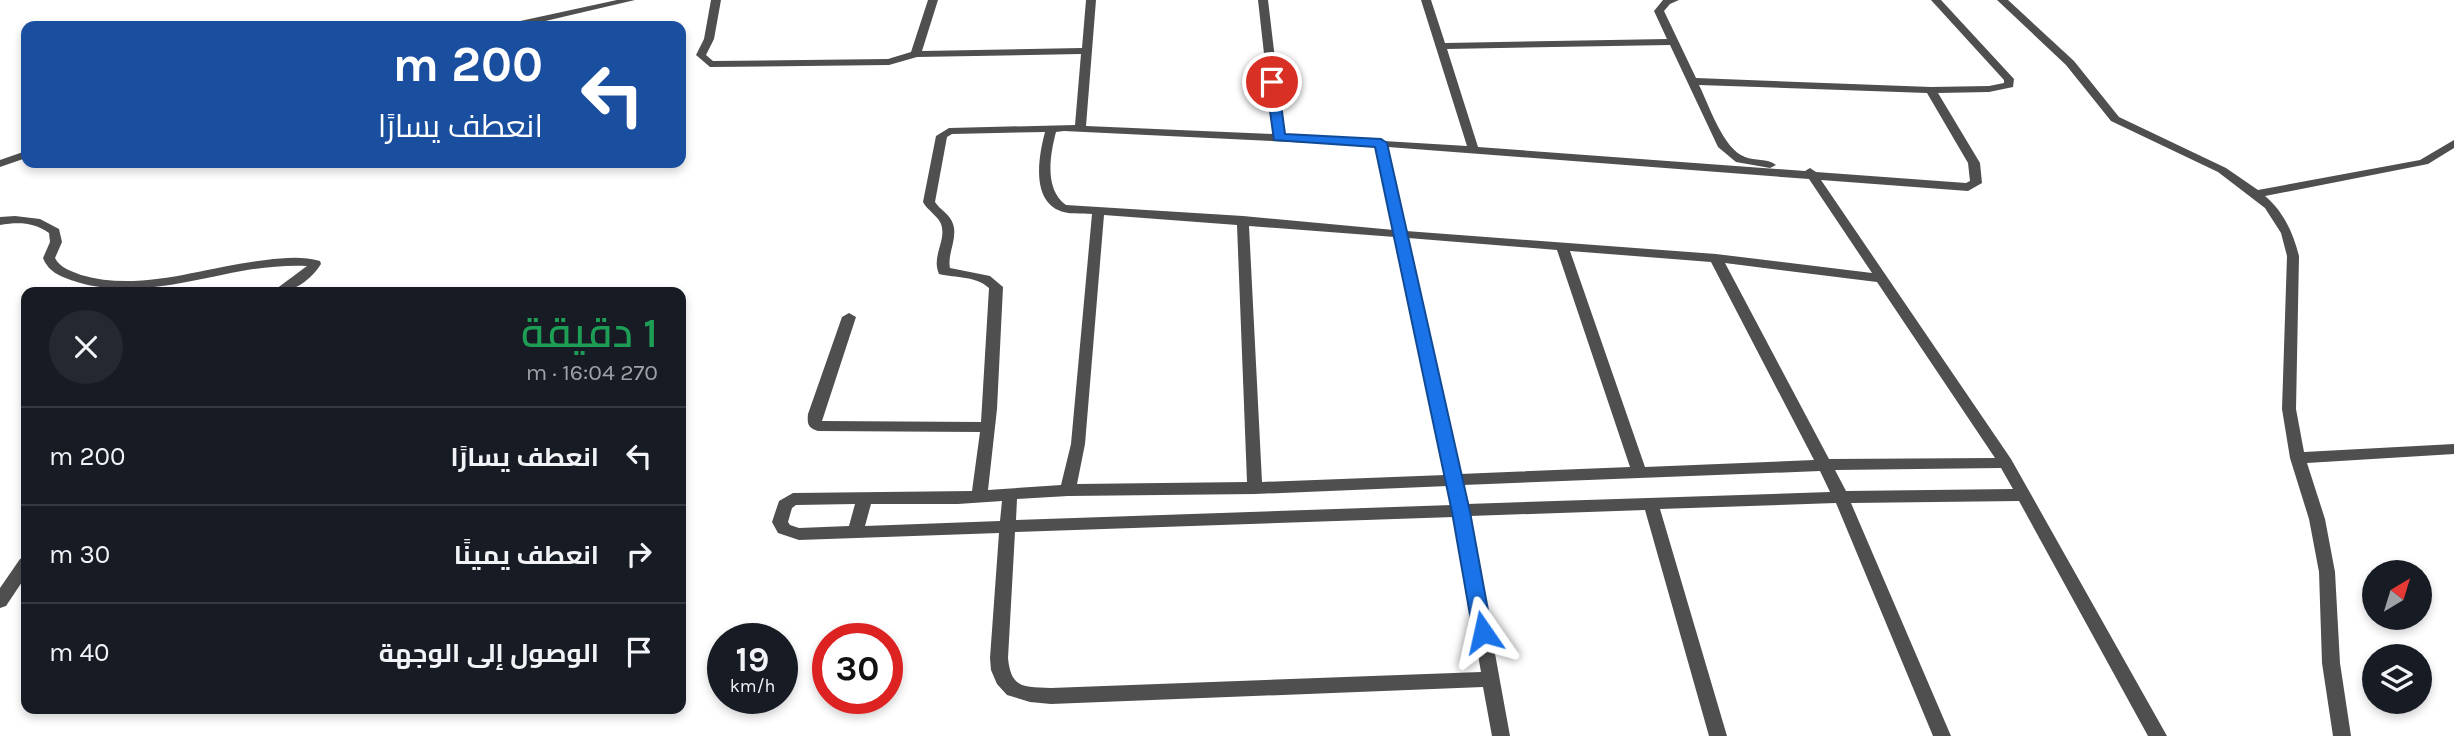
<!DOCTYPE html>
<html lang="ar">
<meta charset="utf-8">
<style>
:root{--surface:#171b24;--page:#242831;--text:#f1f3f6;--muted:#9ea1a6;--line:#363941}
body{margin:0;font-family:Karla,Cairo,sans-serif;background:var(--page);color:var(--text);direction:rtl;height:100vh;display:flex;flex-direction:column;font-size:26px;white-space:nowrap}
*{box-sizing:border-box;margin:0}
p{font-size:23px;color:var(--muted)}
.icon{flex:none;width:38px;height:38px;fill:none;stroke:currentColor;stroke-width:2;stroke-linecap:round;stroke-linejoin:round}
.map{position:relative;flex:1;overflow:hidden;direction:ltr}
.drawer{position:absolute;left:21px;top:287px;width:665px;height:427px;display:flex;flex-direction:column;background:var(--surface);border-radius:14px;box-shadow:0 4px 10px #0003;direction:rtl}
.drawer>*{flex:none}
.hud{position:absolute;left:21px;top:21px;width:665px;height:147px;border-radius:14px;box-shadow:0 4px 10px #0003;direction:rtl;background:#1a4fa0;color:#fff;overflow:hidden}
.needle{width:46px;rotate:38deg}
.tools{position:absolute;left:2362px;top:560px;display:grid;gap:14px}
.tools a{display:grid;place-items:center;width:70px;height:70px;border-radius:50%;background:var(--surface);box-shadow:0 4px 10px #0003;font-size:35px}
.speed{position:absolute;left:707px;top:623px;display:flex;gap:14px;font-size:35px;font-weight:700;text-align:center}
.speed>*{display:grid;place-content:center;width:91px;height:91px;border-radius:50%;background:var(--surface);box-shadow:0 4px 10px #0003;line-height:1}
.speed small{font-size:18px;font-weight:400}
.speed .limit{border:10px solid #d22;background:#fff;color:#111}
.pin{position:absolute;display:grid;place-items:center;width:60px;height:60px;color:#fff;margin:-30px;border:4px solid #fff;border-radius:50%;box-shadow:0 2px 7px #0007}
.me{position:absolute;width:77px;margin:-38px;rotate:349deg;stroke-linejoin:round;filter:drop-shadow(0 0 5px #0008)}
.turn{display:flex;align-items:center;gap:24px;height:147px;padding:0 28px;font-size:32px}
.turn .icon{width:91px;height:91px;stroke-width:2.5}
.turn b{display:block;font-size:49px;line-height:60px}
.round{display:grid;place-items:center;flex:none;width:74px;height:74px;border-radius:37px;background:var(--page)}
.head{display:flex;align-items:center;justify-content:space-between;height:119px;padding:0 28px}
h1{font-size:42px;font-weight:600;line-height:52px;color:#1e9e55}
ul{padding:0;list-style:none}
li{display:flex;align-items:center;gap:21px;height:98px;padding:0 28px;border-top:2px solid var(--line)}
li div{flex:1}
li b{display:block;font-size:26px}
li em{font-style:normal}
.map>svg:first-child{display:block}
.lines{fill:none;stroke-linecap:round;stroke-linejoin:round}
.street{fill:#4f4f4f;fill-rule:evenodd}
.route{fill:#1a73e8;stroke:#114b97;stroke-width:2}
</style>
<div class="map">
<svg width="2454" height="736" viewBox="0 0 2454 736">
<rect width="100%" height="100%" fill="#fff"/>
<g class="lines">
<path class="street" d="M617,0H635L524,26H506L511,23Z
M711,0H721L714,39L706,55L713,61L888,59L911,52L928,0H938L922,51L1082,48L1086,0H1096L1086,126L1273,134L1258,0H1268L1284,135L1467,146L1421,0H1431L1445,43L1667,39L1654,11L1663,0H1679L1670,4L1664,11L1696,78L1931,87L1989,86L2004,83V80L1931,0H1941L2014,79L2013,87L1989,92L1938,93L1980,163L1982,183L1968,191L1821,180L2011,459L2167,736H2148L2019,501L1851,503L1951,736H1933L1836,503L1660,509L1727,736H1709L1645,510L1470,516L1510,736H1492L1483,687L1051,704L1030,702L1007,695L997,684L991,670L990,658L999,533L799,540L778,533L772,522L779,501L793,493L972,491L980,432L818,431C808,428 807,424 808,414L842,317L849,313L856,317L822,421L981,422L989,288C976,276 956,278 939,274C931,256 947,241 941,224C938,216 927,210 923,202L936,136L949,128L1075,125L1081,54L917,57L889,65L710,67L696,55L704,39ZM1670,45L1718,147L1736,162L1770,168L1776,165C1767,158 1755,161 1745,157C1723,149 1709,105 1699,85L1927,93L1968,163L1970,181L1966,183L1816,172L1810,168L1805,171L1478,147L1447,49ZM1064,131L1376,146L1394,230L1243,216L1066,205C1044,189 1050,155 1056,132ZM1045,132C1039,155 1031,197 1058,210C1067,215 1082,213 1092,214L1071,444L1061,485L988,490L997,409L1003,287L990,276L950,268C947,254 958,238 953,224C950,214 940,210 935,202L947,137L952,134ZM1388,147L1809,179L1872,273L1716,254L1406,231ZM1104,215L1237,225L1247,482L1077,484L1085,444ZM1249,226L1395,237L1445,475L1262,482ZM1408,238L1557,250L1630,467L1460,474ZM1570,251L1711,262L1814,460L1645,467ZM1725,263L1877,282L1995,458L1829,459ZM2001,468L2013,489L1846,491L1835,470ZM1820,471L1830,492L1467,504L1463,485ZM1448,486L1452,505L1016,520L1017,499L1068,496L1255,494ZM1002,501L1000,521L865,526L871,504H958ZM855,504L849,526L799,528L790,525L788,522L792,508L796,505ZM1454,517L1481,672L1051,688C1024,687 1011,689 1008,658L1015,532Z
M1997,0H2008L2074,61L2119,117L2226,168L2258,190L2420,160L2454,140V148L2428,164L2265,196C2284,212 2293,233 2299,256L2296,409L2304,452L2454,444V454L2307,463L2325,519L2335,572L2340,663L2351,736H2333L2322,663L2319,572L2309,519L2290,458L2282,409L2287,256L2281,233L2265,208L2218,172L2111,121L2066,65Z
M26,151V158L0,167V160Z
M15,216L40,219L59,229L62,242L55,258C60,268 71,271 81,275C142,293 205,266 266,260C284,258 302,256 320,261L321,264C310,281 293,293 272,292L307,266C287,265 267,267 247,270C191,280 133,299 77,282C62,277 49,273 43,258L50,242L49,233C34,222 18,222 0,225V217Z
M26,557V576L6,606L0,608V588L20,559Z"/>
</g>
<path class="route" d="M1272,79L1278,82L1285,134L1381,139L1387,143L1470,512L1492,632L1490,637H1476L1473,632L1452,512L1375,147L1274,140L1266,82Z"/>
</svg>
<div class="tools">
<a><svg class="needle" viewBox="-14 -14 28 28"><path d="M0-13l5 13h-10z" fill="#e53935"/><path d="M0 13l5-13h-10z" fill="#9ea1a6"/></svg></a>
<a><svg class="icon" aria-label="layers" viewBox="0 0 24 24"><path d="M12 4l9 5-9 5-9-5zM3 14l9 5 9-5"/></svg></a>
</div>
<div class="speed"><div>19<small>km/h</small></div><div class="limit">30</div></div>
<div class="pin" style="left:1272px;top:82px;background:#d93025"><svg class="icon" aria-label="arrive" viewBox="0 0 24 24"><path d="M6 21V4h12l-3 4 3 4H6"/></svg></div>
<svg class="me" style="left:1483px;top:632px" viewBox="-20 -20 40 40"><path d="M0-17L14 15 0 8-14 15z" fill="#1a73e8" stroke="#fff" stroke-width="4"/></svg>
<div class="hud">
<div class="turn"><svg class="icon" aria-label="left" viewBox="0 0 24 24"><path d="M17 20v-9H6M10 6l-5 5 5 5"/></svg><div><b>200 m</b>انعطف يسارًا</div></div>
</div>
<section class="drawer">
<div class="head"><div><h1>1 دقيقة</h1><p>270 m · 16:04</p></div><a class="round"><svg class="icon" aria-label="close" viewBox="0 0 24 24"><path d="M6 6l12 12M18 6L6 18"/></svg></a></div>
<ul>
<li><svg class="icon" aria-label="left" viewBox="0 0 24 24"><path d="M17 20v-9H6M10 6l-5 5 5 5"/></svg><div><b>انعطف يسارًا</b></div><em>200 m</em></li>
<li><svg class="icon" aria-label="right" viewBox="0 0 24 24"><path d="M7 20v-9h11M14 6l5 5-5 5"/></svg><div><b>انعطف يمينًا</b></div><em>30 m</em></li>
<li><svg class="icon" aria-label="arrive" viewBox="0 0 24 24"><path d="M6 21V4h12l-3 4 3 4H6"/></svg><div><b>الوصول إلى الوجهة</b></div><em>40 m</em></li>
</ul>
</section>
</div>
